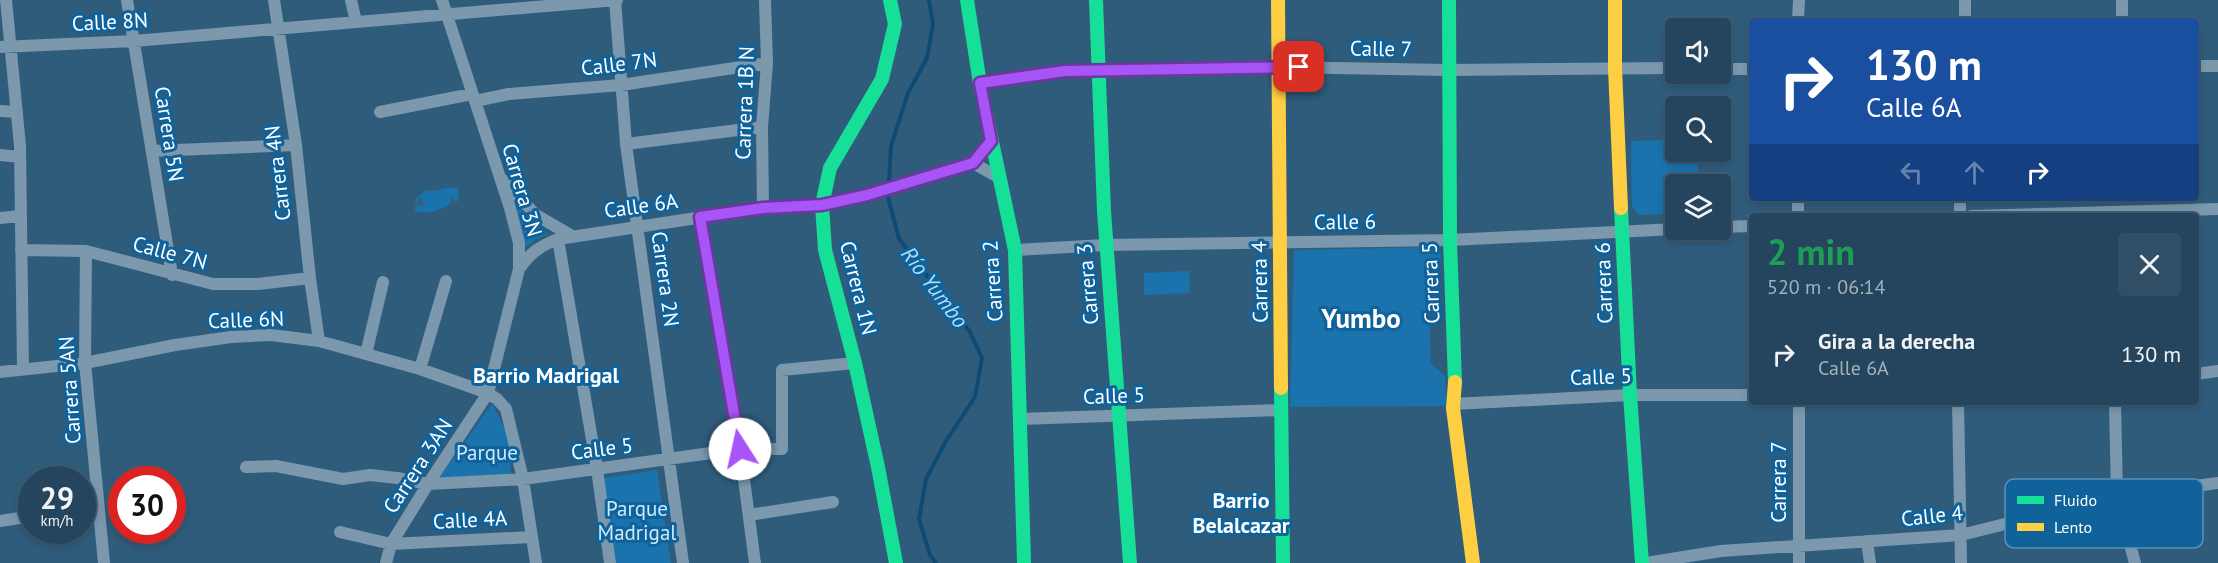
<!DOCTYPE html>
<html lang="es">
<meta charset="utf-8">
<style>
:root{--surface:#24455d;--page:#304f66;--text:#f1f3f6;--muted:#a3b1bc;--line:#415d72}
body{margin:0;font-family:"PT Sans",sans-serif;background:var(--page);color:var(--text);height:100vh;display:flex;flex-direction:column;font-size:22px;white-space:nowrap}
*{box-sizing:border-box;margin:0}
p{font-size:20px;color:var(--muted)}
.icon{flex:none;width:33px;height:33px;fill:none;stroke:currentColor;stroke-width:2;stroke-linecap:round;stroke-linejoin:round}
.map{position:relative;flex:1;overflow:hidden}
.drawer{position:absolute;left:1749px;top:213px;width:450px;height:192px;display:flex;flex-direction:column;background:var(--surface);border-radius:6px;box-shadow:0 3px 9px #0003,0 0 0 2px var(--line)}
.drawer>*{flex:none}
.banner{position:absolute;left:1749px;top:18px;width:450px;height:183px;border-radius:6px;box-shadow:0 3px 9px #0003,0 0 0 2px var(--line);background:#1a4fa0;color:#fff;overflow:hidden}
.buttons{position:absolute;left:1665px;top:18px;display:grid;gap:12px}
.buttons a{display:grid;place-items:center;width:66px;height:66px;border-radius:6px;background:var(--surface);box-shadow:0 3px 9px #0003,0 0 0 2px var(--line);font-size:30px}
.speed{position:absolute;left:18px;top:466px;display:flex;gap:12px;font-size:30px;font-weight:700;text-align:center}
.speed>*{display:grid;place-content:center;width:78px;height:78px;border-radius:50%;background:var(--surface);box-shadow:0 3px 9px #0003,0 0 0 2px var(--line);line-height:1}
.speed small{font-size:15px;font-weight:400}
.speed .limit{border:9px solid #d22;background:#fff;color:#111}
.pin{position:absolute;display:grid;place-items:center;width:51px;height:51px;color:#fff;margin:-26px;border-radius:12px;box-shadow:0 3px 9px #0006}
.me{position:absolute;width:66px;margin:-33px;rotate:350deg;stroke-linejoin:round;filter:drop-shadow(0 0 4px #0008)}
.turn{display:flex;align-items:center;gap:21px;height:126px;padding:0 18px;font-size:27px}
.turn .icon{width:78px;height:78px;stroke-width:2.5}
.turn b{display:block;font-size:42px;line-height:51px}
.lanes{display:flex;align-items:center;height:57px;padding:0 18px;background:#0003;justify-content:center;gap:30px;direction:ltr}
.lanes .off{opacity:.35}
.round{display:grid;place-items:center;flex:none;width:63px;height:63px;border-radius:6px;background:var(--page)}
.summary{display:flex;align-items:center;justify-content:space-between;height:102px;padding:0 18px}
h1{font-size:36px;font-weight:800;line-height:45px;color:#1e9e55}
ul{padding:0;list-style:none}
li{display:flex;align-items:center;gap:18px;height:78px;padding:0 18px}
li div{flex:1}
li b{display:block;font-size:22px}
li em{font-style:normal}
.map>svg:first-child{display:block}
.green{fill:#1a73ad}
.forest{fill:url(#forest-firs)}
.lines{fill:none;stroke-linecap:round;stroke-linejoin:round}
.stream{stroke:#0d4b77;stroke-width:4}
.street{stroke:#7b98ad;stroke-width:12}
.fast{stroke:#16e098;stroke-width:14}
.slow{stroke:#ffcf43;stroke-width:14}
.route-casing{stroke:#6d37a1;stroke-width:15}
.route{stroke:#a855f7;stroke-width:10}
.labels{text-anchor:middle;stroke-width:6;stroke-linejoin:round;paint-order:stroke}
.street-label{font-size:21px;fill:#fff;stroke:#10629b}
.park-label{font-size:21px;fill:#cbeafe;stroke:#10629b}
.water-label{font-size:22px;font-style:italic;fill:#afdefb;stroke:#10629b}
.neighbourhood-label{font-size:22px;font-weight:bold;fill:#fff;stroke:#10629b}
.district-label{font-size:27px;font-weight:bold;fill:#fff;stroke:#10629b}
.key{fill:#10629b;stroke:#5891b9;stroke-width:1.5}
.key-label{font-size:16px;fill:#fff}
</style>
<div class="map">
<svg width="2218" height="563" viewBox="0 0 2218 563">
<defs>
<pattern id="forest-firs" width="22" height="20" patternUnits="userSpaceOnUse" patternTransform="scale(1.5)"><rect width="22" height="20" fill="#1a73ad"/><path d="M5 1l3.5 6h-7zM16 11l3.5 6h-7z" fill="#365e78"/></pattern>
</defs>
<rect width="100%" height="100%" fill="#305c7c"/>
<path class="green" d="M1675,140L1676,152H1697L1698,184H1676L1675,214L1639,215L1632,207L1631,141Z
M516,205L548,235L536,239L526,247Z
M1440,247L1441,263L1428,276L1431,364L1445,376L1447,406L1290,407L1294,250Z
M1189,271L1190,293L1144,295V273Z
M492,404L509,436L511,475L439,478Z
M657,470L671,563H616L604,478Z"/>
<path class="forest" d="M458,187L459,200C446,207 431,216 415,211L416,199L425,191Z"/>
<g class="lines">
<path class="stream" d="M929,0L933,24L927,58L908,93L891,146L888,197L899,239L970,332L982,358L975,397L946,441L926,479L919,519L930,555L936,563"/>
<path class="street" d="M6,0L20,146L23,369
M127,0L172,275
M274,0L296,145L310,278L319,341
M351,0L356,22
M615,0L626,144L683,563
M2122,0V21
M1798,21L1799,0
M1965,21V0
M0,47L134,41L617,0
M2196,66H2218
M1720,69H1752
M980,83L1065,71L1277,67L1448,70L1676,68
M475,101L509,94L621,85L767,63
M0,111L17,112
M380,112L472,94
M626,144L762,127
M152,151L296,145
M0,155L20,157
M973,163L998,177
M503,180L536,215L572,236
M1798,198V216
M763,208L762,127L767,63L765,0
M1960,216V198
M1971,216L2218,209
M700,217L740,449L755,563
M0,218L20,216
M1720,227L1752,226
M558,239L597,469L610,563
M21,250L86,251L213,284H258L310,278
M1015,250L1105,245L1450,240L1676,229
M86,251L85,363L104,563
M519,269C530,253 540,246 558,239L763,208L822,205L867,195L973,163L991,141
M366,354L383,282
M420,369L446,281
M0,372L85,363L175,345L231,337L271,335L319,341L420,369L488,393L497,399L506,409L523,479L536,563
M2196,374L2218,371
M1799,402V563
M1958,402L1961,563
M2115,402L2117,496L2135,563
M1453,404L1630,395H1752
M1020,419L1282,410
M246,467L276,466L343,479L370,475L397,478L428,484L523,479L740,449H782V370L855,363
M82,508L98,506
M749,515L833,502
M0,521L32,516
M340,532L391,544L531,537
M1867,541L1870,563
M386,563L391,544L428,484L488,393L519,269V243L510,208L442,0
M1646,563L1721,551L1961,535L2117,496L2218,483"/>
<path class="fast" d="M890,0L895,24L882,79L830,168L822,205L825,250L855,363L878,467L896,563
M967,0L981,90L1015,250L1024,563
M1096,0L1104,211L1130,563
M1449,0L1450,240L1455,382
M1621,208L1630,395L1642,563
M1281,388L1283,563"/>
<path class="slow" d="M1278,0L1281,388
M1615,0V68L1621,208
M1455,382L1453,408L1473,563"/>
</g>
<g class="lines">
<g class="route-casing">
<path id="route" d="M740,449L700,217L763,208L822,205L867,195L973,163L991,141L980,83L1065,71L1299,67"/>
</g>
<use href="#route" class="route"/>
</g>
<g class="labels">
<g class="street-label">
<text transform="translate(110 22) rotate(-3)" y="7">Calle 8N</text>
<text transform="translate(1381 49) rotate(1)" y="7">Calle 7</text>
<text transform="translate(619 64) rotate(-7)" y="7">Calle 7N</text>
<text transform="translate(745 103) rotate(-88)" y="7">Carrera 1B N</text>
<text transform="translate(169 134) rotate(81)" y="7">Carrera 5N</text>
<text transform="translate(278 173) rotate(-97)" y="7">Carrera 4N</text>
<text transform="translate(522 190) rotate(74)" y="7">Carrera 3N</text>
<text transform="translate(641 206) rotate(-8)" y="7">Calle 6A</text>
<text transform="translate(1345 222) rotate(-1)" y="7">Calle 6</text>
<text transform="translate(170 253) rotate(15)" y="7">Calle 7N</text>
<text transform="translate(665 279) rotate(82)" y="7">Carrera 2N</text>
<text transform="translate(993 281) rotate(-94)" y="7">Carrera 2</text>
<text transform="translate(1260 282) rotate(-91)" y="7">Carrera 4</text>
<text transform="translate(1431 283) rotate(-92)" y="7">Carrera 5</text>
<text transform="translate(1604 283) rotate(-92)" y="7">Carrera 6</text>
<text transform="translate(1088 284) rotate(-95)" y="7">Carrera 3</text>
<text transform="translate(858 288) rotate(76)" y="7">Carrera 1N</text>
<text transform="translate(246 320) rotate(-2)" y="7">Calle 6N</text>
<text transform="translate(1601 377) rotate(-2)" y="7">Calle 5</text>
<text transform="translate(70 390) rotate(-94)" y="7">Carrera 5AN</text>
<text transform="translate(1114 396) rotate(-2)" y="7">Calle 5</text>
<text transform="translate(602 449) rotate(-7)" y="7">Calle 5</text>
<text transform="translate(418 466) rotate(-57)" y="7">Carrera 3AN</text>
<text transform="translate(1779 482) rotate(-90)" y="7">Carrera 7</text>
<text transform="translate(1932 516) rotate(-6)" y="7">Calle 4</text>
<text transform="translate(470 520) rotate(-3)" y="7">Calle 4A</text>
</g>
<g class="park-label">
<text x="487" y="460">Parque</text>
<text x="637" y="516">Parque<tspan x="637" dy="24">Madrigal</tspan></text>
</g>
<g class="water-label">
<text transform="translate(935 287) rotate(53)" y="8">Río Yumbo</text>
</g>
<g class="neighbourhood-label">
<text x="546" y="383">Barrio Madrigal</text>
<text x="1241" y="508">Barrio<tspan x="1241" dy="25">Belalcazar</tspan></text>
</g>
<g class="district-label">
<text x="1361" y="328">Yumbo</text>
</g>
</g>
<rect x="2005" y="479" width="198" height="69" rx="9" class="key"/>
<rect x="2017" y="496" width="27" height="8" fill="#16e098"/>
<rect x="2017" y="523" width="27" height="8" fill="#ffcf43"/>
<g class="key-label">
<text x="2054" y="506">Fluido</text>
<text x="2054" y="533">Lento</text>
</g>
</svg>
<div class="buttons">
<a><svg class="icon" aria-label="sound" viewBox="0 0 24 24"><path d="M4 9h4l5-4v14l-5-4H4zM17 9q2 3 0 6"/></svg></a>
<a><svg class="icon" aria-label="search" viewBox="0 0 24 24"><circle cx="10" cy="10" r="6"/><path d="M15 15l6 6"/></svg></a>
<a><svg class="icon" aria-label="layers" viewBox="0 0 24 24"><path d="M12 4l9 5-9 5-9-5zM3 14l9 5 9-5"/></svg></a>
</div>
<div class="speed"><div>29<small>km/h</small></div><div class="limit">30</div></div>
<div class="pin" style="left:1299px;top:67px;background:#d93025"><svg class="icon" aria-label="arrive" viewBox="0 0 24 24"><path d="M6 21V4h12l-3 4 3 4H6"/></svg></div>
<svg class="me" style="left:740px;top:449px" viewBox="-20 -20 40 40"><circle r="19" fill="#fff"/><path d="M0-13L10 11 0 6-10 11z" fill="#a855f7"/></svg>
<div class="banner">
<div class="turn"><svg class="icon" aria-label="right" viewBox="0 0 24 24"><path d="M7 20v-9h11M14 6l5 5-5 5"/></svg><div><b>130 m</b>Calle 6A</div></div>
<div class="lanes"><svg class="icon off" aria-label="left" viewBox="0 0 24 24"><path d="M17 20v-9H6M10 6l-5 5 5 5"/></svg><svg class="icon off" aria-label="ahead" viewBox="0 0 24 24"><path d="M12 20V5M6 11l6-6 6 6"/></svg><svg class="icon" aria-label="right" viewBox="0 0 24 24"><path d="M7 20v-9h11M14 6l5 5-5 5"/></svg></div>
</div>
<section class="drawer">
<div class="summary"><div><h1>2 min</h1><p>520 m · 06:14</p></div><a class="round"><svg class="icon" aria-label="close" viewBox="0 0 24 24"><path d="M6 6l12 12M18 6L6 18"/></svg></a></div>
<ul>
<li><svg class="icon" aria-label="right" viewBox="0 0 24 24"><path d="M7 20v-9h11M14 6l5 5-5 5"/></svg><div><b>Gira a la derecha</b><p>Calle 6A</p></div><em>130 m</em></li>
</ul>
</section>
</div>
